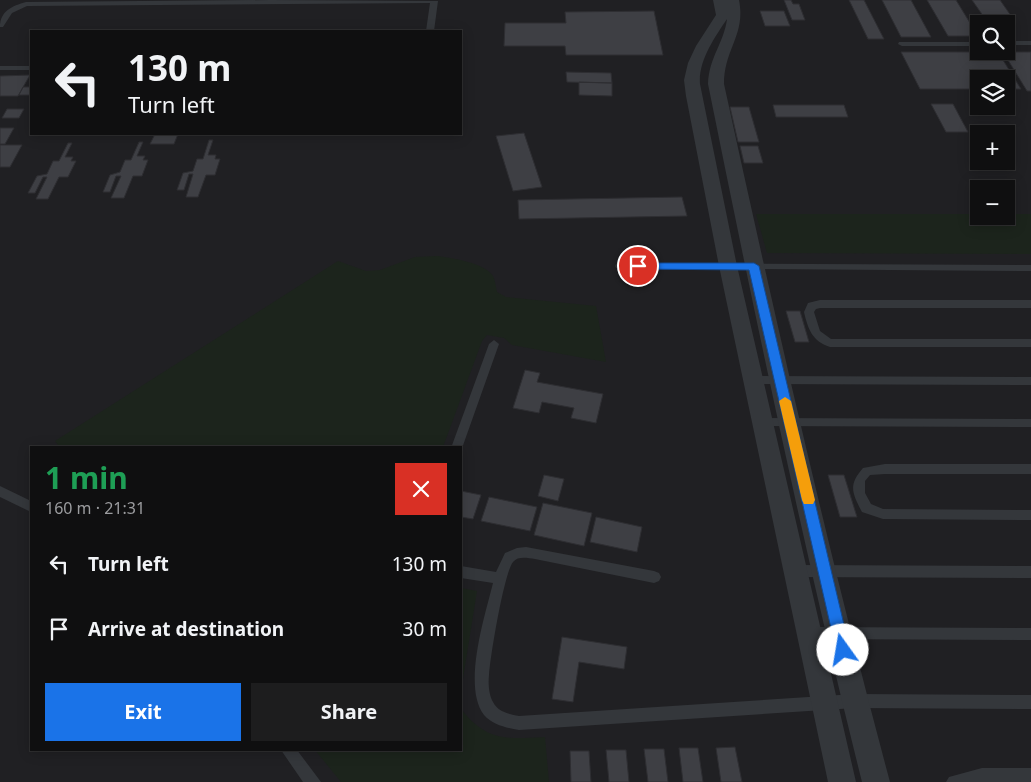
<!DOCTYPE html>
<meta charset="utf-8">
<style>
:root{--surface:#0f0f10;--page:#1d1d1e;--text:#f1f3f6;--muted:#9b9c9f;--line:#2f2f30;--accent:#1a73e8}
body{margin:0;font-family:"Noto Sans",sans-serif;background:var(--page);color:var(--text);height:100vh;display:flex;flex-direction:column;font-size:19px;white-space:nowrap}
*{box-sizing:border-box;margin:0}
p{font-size:16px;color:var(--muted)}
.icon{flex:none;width:28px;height:28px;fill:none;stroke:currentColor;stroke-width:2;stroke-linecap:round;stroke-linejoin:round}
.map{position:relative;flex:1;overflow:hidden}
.side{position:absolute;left:30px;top:446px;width:432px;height:305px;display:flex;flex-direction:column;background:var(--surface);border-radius:0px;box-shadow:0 2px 12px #0003,0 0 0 1px var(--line)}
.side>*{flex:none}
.hud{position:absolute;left:30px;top:30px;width:432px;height:105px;border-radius:0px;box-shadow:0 2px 12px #0003,0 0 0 1px var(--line);background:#0f0f10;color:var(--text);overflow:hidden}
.controls{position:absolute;left:970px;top:15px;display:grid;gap:10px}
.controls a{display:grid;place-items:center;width:45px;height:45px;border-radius:0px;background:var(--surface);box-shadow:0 2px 12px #0003,0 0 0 1px var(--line);font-size:25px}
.pin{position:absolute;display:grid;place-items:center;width:42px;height:42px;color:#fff;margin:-21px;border:2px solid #fff;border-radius:50%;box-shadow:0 1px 5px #0007}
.me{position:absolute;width:55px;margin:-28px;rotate:347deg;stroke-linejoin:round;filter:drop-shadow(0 0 4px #0008)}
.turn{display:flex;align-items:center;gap:18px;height:105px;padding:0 15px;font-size:22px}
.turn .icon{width:65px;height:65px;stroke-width:2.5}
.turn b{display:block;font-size:35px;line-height:42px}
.round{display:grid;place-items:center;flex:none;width:52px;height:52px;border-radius:0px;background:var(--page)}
.summary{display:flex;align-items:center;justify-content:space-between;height:85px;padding:0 15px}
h1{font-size:30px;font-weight:700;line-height:38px;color:#1e9e55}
.primary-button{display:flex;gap:10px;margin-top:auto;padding:10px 15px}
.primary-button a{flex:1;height:58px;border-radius:0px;background:var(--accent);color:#fff;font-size:20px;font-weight:700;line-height:58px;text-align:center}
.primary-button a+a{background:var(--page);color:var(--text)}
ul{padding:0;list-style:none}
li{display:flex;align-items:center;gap:15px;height:65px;padding:0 15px}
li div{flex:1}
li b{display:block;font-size:19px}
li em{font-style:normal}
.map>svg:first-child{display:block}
.built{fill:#202023;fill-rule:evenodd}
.green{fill:#1c241c}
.building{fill:#3e3f44;stroke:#2e2e32}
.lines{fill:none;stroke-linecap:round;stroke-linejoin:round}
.lane{fill:#34373b;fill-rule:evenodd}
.street{fill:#34373b;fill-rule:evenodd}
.route{fill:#1a73e8;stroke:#114b97}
.slow{fill:#f59e0b}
</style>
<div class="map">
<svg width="1031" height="782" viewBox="0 0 1031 782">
<rect width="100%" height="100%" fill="#141416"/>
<path class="built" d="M0,0H1031V782H0ZM979,24H1006V51H979ZM31,31H461V134H31ZM979,79H1006V106H979ZM979,134H1006V161H979ZM979,189H1006V216H979ZM31,448H461V750H31Z"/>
<path class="green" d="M756,214H979V216H1006V214H1031V254L767,253Z
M438,256C452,258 485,263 493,276C495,280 496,287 497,292L506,297L596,306L606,362L512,345L504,338L487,335L482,341L443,447L60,448L55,441L338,261L366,271L380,270L415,257Z
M461,588L477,591L461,691Z
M461,709C487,742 507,739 545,737L549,782H341L315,750H461Z"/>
<path class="building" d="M784,0H791L793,4H799L805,20H792Z
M849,0H864L884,39H868Z
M882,0H911L931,37H901Z
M927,0H956L978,36H948Z
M972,0H1000L1014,20H986Z
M654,11L663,55H566L565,46H504L505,23H566L565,12Z
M760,11H784L790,26H765Z
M901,52H998L1021,89H1006V79H979V89H920Z
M1003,52H1031V91H1027Z
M566,72L611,73L612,83L567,82Z
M30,75L18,96H0V76Z
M579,82L612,83V96L579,95Z
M23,87H31V95H19Z
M931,104H953L968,132H946Z
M773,105H844L848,117H776Z
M730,107H749L759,142H738Z
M7,109H24L19,118H2Z
M0,128H14L5,144H0Z
M524,133L542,187L513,191L496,136Z
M155,134H178L174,144H150Z
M209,140H213L208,155H216L215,159H220L215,175H206L198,197H186L193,174H189L184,190H177L183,173L193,171L197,159H203Z
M139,142H143L137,156H145L143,160H148L142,176H133L124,198H111L121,176H116L110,192H103L110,175L120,172L125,160H131Z
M68,143H72L65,157H73L71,161H76L68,177H59L48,199H36L47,177H43L35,193H28L37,176L47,174L53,161H59Z
M0,145H22L10,167H0Z
M740,146H758L763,163H744Z
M682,197L687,216L519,219L518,200Z
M786,311H800L809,342H795Z
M525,370L540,373L537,382L603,394L596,423L571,418L574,408L542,402L539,413L513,408Z
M544,475L564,479L558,501L538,496Z
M828,475H844L857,517H840Z
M461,491L481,495L473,519L461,517Z
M489,497L537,507L530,531L481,521Z
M543,503L592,513L584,546L534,535Z
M596,517L642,527L637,552L590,542Z
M562,637L627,647L624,669L579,662L573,702L552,699Z
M735,747L742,782H721L716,748Z
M679,748H698L703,782H683Z
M644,749H664L668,782H648Z
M606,750H626L629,782H609Z
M570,751H589L591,782H571Z"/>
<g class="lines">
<path class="lane" d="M270,0L438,1L434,31H426L430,3L27,6L12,13L3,27H0C0,11 12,6 26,2Z
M1006,41H1031V45H1006Z
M899,42H979V46H902L898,44Z
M0,66H31V70H0Z
M620,263L1031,265V271L616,268L615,266L616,264Z
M820,300H1031V308H820L816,309L814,312L820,331L831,339H1031V347H830C812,341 808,329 804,312L808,303Z
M494,340L499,344L461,451V448H451L489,344Z
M753,376L1031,377V385L753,384L747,380Z
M762,418L1031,419V427L762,426L758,425L756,422L758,419Z
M885,464H1031V474H885L870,475L865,481V493L871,504L883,509L1031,510V520L883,519L862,512C852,493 848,485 863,468Z
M0,486L31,501V512L0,497Z
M526,547L654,571L659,573L661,577L659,581L654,583L535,559C527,558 518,556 513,562C504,573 490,658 489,675C488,684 489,695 493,702C498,712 509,714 519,716L855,694L1031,695V709L855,708L519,730C507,728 493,725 484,715C462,686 485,616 493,583L461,578V566L496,572L505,553L517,548Z
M794,565L1031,566V578L794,577L789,575L787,571L789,567Z
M808,627L1031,628V640L808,639L803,637L801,633L803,629Z
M281,750H297L321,782H303Z
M982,768H1031V782H946L949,777Z"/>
<path class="street" d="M713,0H739C746,35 724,49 724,84C775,318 828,551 890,782H862C804,551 755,317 708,84C709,57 724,43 727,19C715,37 698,61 700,84L737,266L856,782H828L719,266L686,96L684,80L688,63L696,46L716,15Z"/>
</g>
<path class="route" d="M638,263H754L759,266L850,650L848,655L843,657L838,655L836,650L749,270L635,269L633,266Z"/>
<path class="slow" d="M785,397L791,401L815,500L813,504H804L802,500L779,401Z"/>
</svg>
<div class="controls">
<a><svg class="icon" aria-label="search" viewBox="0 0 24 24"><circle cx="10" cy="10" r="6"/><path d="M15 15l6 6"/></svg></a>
<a><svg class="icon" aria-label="layers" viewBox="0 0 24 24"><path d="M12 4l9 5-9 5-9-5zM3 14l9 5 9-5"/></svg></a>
<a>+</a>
<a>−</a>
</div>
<div class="pin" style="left:638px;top:266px;background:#d93025"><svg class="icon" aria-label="arrive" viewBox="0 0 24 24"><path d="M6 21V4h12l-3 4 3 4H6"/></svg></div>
<svg class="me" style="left:843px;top:650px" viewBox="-20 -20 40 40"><circle r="19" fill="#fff"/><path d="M0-13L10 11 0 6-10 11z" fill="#1a73e8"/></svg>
<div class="hud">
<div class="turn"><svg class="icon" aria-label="left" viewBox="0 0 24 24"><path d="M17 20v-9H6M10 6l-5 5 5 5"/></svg><div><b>130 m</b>Turn left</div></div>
</div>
<section class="side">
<div class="summary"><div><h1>1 min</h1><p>160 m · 21:31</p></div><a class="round" style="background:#d93025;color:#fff"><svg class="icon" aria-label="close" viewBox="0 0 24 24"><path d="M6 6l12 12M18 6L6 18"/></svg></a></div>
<ul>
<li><svg class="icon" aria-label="left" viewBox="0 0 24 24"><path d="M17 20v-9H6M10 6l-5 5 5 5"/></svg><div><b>Turn left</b></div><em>130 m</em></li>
<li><svg class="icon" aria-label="arrive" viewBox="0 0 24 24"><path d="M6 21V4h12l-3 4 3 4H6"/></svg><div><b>Arrive at destination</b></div><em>30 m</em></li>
</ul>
<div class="primary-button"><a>Exit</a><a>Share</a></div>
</section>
</div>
